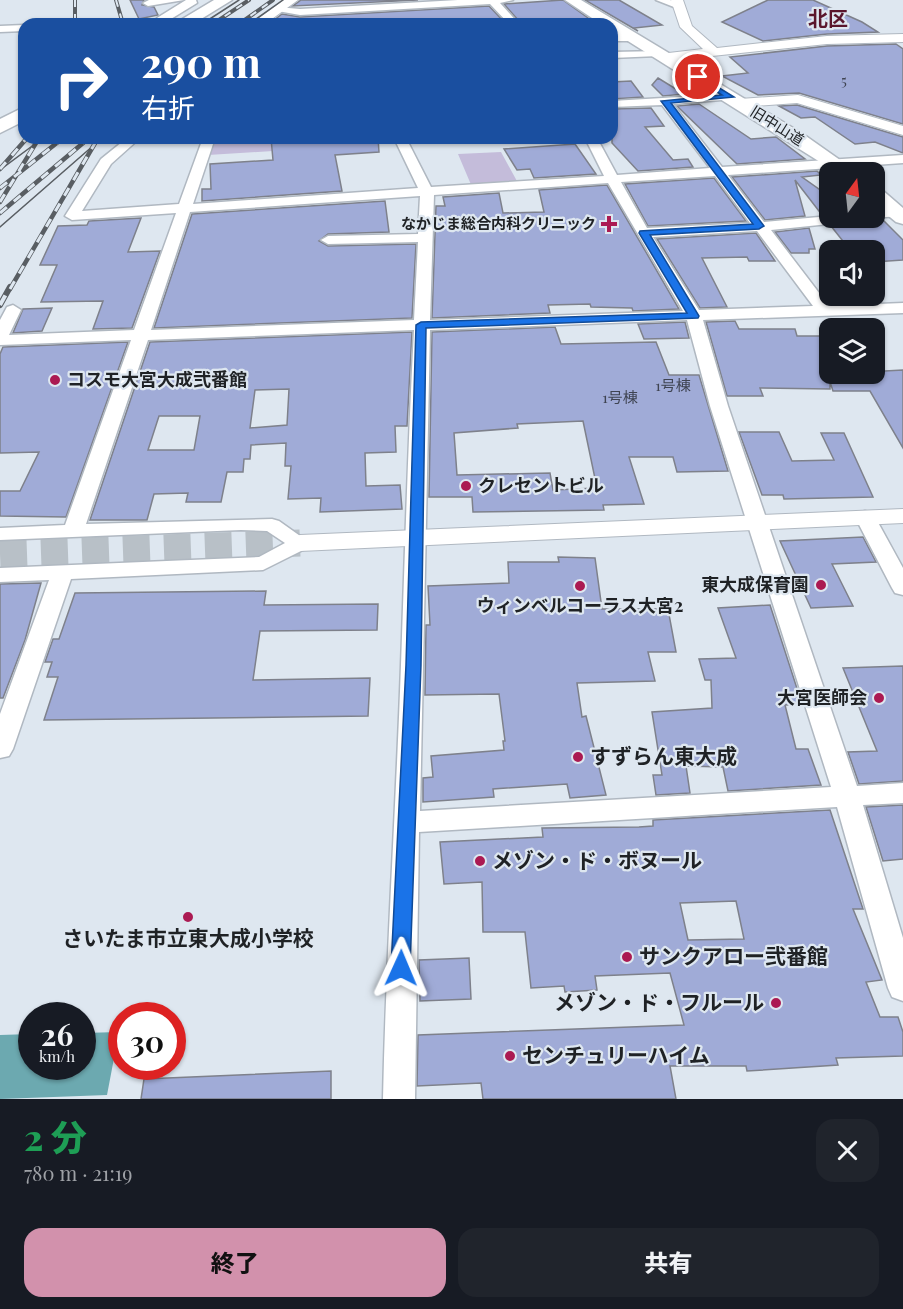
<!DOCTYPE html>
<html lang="ja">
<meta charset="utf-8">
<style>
:root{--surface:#171b24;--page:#20242c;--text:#f1f3f6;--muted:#9ea1a6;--accent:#d291ac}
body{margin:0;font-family:"Playfair Display","Noto Sans JP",serif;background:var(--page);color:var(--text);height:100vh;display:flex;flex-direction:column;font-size:22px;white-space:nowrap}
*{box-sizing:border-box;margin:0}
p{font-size:20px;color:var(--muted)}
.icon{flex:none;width:33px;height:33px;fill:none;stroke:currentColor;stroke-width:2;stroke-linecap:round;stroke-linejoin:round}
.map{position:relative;height:1099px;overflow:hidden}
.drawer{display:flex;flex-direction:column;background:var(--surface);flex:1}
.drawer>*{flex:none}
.guide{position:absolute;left:18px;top:18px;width:600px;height:126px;border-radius:18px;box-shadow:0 2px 4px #0004;background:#1a4fa0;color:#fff;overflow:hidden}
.needle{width:39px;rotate:15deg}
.tools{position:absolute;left:819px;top:162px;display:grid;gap:12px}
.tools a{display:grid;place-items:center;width:66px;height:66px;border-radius:12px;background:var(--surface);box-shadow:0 2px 4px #0004;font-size:30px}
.speed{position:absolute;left:18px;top:1002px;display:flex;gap:12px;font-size:30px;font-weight:700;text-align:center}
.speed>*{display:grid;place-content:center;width:78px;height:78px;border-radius:50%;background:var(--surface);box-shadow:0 2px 4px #0004;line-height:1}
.speed small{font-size:15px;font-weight:400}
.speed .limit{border:9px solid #d22;background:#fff;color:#111}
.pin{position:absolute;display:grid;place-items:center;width:51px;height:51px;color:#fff;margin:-26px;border:3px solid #fff;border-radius:50%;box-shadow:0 2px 6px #0007}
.me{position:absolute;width:66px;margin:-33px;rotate:1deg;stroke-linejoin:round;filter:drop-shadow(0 0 4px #0008)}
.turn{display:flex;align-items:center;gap:21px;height:126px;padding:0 24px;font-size:27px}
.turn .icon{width:78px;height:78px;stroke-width:2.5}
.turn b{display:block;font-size:42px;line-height:51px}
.round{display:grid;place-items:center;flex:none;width:63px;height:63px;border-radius:18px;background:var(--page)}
.summary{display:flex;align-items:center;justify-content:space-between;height:102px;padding:0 24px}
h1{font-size:36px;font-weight:800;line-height:45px;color:#1e9e55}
.primary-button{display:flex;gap:12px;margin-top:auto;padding:12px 24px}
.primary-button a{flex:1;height:69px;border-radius:18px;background:var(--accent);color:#111;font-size:24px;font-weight:800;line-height:69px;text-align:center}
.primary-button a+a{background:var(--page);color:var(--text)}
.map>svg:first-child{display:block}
.green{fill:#c4bcda}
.water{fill:#6ca9b0}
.building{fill:#a0abd7;stroke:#7e818b;stroke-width:1.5;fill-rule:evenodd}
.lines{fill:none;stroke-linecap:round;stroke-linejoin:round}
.tertiary-tunnel{stroke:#b8c0c7;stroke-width:27;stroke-dasharray:27 14;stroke-linecap:butt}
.minor-casing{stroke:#b0b8c1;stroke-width:3}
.tertiary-casing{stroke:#b0b8c1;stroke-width:2}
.secondary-casing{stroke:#b0b8c1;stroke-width:3}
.trunk-casing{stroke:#b0b8c1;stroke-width:3}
.minor{fill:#fff;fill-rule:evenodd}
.tertiary{fill:#fff;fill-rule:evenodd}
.secondary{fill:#fff;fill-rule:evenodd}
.trunk{fill:#fff;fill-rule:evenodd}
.tram{stroke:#595e63;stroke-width:1.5}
.rail-far2-casing{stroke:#595e63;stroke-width:4}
.rail-far1-casing{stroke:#595e63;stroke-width:4.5}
.rail-casing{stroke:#595e63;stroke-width:6}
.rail-far2{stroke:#dee7f0;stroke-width:2;stroke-dasharray:7;stroke-linecap:butt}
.rail-far1{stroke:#dee7f0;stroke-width:3;stroke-dasharray:9;stroke-linecap:butt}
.rail{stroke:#dee7f0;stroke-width:4;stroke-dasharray:11;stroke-linecap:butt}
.route{fill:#1a73e8;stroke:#114b97;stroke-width:1.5}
.poi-dot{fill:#ab1a52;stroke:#dee7f0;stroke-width:2}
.labels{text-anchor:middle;stroke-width:4.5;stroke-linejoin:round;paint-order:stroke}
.far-number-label{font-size:14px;fill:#3f4452}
.far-street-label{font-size:15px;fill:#1f2225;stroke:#dee7f0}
.far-poi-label{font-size:15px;font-weight:bold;fill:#1f2225;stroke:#dee7f0;text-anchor:end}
.number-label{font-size:15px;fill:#3f4452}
.poi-label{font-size:18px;font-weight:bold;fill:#1f2225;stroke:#dee7f0;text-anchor:start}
.far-district-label{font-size:20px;font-weight:bold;fill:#5a162c;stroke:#dee7f0}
.near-poi-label{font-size:21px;font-weight:bold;fill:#1f2225;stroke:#dee7f0;text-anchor:start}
</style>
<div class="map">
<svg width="903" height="1099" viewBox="0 0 903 1099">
<rect width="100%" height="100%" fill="#dee7f0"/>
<path class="green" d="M214,138H265L266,141L302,139L304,149L208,155Z
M501,152L518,183L472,187L458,154Z"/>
<path class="water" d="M119,1032L107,1095L0,1099V1035L31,1034L32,1066H82L83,1033Z"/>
<path class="building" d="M130,0H144L142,5L154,7L158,15L139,19Z
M301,0H418L293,6Z
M563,0L595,23L556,24L552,19L519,21L504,4Z
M585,0H619L662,25L634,28L638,31Z
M768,0H813L862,22L878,32L827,34L763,41L722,22Z
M489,6L505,23L316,24L313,21L269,24L282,14L300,17Z
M896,44L903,49V124L799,93L758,95L722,76L748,73L730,57L827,46Z
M658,78L684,94L663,96L652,85Z
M631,81L643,97L612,99V82Z
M699,104L751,139L776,137L805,159L737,164L677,106Z
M797,105L903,137V153L875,142L855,144L815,117L801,118L779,106Z
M651,108L664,126L645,127L673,160L688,159L693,167L638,171L612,143V109Z
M271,138H378L379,152L335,155L342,191L202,201V189H211L210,164L273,160Z
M575,144L596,174L534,178L530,169L517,170L504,149Z
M817,171L821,175L802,177L830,197V214L822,215L795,180L805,216L765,220L732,177Z
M714,178L746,221L648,226L625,184Z
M607,185L679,309L633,311L632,308L591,307L590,304L548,305L550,313L432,318L436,206H445L443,197L499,193L503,213L544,212L539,190Z
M385,201L389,232L328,234L319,241L328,246L416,244L412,318L154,328L192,214Z
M141,218L128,252L160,251L132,328L93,329L103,301L41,302L57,265H40L58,226L87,225L89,221Z
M857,219H882L903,240V260L874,262V250H850L831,226L848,224Z
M809,228L815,249H809V253H791L775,232Z
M756,233L775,261H749L747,257L702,258L727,307L700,308L657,239Z
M52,308L42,331L13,333L23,309Z
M735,321L739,329H795L797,336H830V374L903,370V448L870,391H833L830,382V389L760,388L763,396H727L706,322Z
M685,322L689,338L644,339L638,324Z
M555,327L561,344L656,342L669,375H699L728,471L677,472L673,457H629L644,504L603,505L604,510L473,512L472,497H429L432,332ZM583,421L597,488L553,490L550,473L457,475L454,433L518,428L517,424Z
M412,332L407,426H395L396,452L365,453L366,486L400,485L402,509L320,512L321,498L288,499L291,466H285L286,443L251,445L250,459H244L243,472H227L221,502H186L188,493L154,494L147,520H90L150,342ZM289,389L287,425L250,428L255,390ZM159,416H200L194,450H148Z
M128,342L66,517L0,516V491H20L39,452L0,453V354L3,347Z
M739,432H779L792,461L834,460L821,433H844L873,497L784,499L783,495H762Z
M863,537L876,562L832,564L853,606L811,608L780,541Z
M558,557L595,558L602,609H668L676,652H648L655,681L577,683L582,717L586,716L606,795L570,798L567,784L493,789L494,797L423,802V778L433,777L431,756L504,750L503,741H505L499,694L425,695L426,625H430L428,586L509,583L508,562H559Z
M41,583L25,640L3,698H0V584Z
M266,591L264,605L378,604L377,630L260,631L253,680L370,678L368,716L44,720L58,677H47L52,662H45L53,639H59L75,593Z
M770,605L802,704L785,705L796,749H808L821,785L728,791L723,767L686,766L690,793L656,795L653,775H662L652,712L712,708L711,680H705L699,659L736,658L718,608Z
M903,666V781L859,784L848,752L877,751L843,668Z
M903,805V859L883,861L866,807Z
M830,810L863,909H853L882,980L866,982L880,1017H898L903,1032V1056L836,1058L838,1065L747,1071L746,1066H670L676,1099H483L481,1083L417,1086L418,1035L684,1025L670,973L595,976L597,990L565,992L564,986L531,988L525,932H483L482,882L444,884L440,842L543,837L542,828L639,827L653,826V820ZM736,901L744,939L688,940L680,903Z
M469,958L471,999L420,1001L419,960Z
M331,1071V1099H141L144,1079Z"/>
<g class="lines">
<path class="tertiary-tunnel" d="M0,554L300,543"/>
<g class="minor-casing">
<path id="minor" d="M184,0L148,6L143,3L149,0Z
M186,0H196L197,3L166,22H157V18Z
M458,0H513L500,3L519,24H509L490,4L300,15L272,10L277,7L300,9Z
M656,0H670L684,6L679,9Z
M24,25V31L0,32V26Z
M612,35H633L638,38L633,41H612Z
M662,51L663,53L658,56L612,58V52Z
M730,94L736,97L734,99L673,104L722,167L903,155V163L728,175L764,222L830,216L855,218L848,222L771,230L829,306L903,303V313L703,320L728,406L857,786L903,783V803L863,805L903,938V1001L892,997L888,988L837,807L419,832L415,1099H383C386,954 396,810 401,665C405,553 408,442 414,330L148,340L86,524L272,519L279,521L310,543L307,548L263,570L71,579L13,749L9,756L0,758V714L49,580L0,582V568L259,557L285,543L267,531L241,530L0,540V528L65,525L131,340L0,345V320L7,307L13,305L21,310L9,335L134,330L176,213L72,220L65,216L101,159L127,138H140L111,164L82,211L179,204L203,138H215L193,204L418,188L394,138H406L431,187L604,176L585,138H597L617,175L710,168L662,105L612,107V101ZM715,176L750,223L647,228L621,182ZM608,183L683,311L430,320L434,195ZM420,196L418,234L328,236L321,240L328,244L418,242L414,320L151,330L190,212ZM757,231L813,306L699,310L653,237ZM687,320L710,406L831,787L420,811L430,330Z
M898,209L903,210V216L869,218H874V211Z
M865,511L872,513L875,517L903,568V595L895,593L892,588L855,517L858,513Z"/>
</g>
<g class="tertiary-casing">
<path id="tertiary" d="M284,0H298L265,24H251Z
M671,0H683L692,26L717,48L827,36L903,34V42L827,44L665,61L660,60V54L703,49L680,27Z
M798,95L903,126V135L797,103L740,107L733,103L740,99Z
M903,509V523L300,551L291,548L287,543L291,538L300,535Z"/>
</g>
<g class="secondary-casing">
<path id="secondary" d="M565,0H581L803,134L857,172H836L612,31V24H601Z
M874,187L881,189L903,208V224L896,222L874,204Z"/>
</g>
<g class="trunk-casing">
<path id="trunk" d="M214,0H232L193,24H174Z
M24,107V121L0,133V119Z"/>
</g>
<use href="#minor" class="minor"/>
<use href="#tertiary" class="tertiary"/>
<use href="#secondary" class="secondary"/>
<use href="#trunk" class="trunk"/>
<path class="tram" d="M202,24L239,0
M249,24L283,0
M0,170L43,138
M0,227L102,138"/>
<g class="rail-far2-casing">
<path id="rail-far2" d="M75,0V24
M116,0L123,24
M213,24L249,0
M239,24L273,0"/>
</g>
<g class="rail-far1-casing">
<path id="rail-far1" d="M0,169L27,138
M0,188L63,138
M0,202L39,138
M0,213L89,138
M10,289L98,138"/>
</g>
<g class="rail-casing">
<path id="rail" d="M0,305L10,287"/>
</g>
<use href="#rail-far2" class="rail-far2"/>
<use href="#rail-far1" class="rail-far1"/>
<use href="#rail" class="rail"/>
</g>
<path class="route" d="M695,76H700L734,97L671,103L764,226L759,229L650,235L699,316L698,318L426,328L421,665L410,968L407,974L401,976L394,974L391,968L406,665L416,325L421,322L687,313L639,233L640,231L753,224L661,101L722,95L695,79Z"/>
<g class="poi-dot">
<path d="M606 215h6v6h6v6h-6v6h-6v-6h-6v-6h6z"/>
<circle cx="55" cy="380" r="6"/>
<circle cx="466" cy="486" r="6"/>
<circle cx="821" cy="585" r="6"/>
<circle cx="580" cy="586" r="6"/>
<circle cx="879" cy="698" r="6"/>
<circle cx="578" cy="757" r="6"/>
<circle cx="480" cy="861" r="6"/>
<circle cx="188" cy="917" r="6"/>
<circle cx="627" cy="957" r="6"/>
<circle cx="776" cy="1003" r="6"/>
<circle cx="510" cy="1056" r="6"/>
</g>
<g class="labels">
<g class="far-number-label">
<text x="844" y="86">5</text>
</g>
<g class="far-street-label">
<text transform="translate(777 126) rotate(32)" y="5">旧中山道</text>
</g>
<g class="far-poi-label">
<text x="596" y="229">なかじま総合内科クリニック</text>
</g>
<g class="number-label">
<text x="673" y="391">1号棟</text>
<text x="620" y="403">1号棟</text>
</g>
<g class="poi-label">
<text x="67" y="386">コスモ大宮大成弐番館</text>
<text x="478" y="492">クレセントビル</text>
<text x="809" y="591" text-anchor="end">東大成保育園</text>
<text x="580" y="612" text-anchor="middle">ウィンベルコーラス大宮2</text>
<text x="867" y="704" text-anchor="end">大宮医師会</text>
</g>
<g class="far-district-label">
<text x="828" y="26">北区</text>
</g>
<g class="near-poi-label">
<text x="590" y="764">すずらん東大成</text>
<text x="492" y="868">メゾン・ド・ボヌール</text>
<text x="188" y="946" text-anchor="middle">さいたま市立東大成小学校</text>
<text x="639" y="964">サンクアロー弐番館</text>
<text x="764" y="1010" text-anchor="end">メゾン・ド・フルール</text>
<text x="522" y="1063">センチュリーハイム</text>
</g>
</g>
</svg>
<div class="tools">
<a><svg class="needle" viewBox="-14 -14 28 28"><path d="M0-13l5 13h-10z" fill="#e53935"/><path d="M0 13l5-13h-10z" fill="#9ea1a6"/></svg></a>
<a><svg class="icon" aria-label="sound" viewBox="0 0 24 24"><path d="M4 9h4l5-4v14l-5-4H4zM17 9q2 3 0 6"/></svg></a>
<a><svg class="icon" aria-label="layers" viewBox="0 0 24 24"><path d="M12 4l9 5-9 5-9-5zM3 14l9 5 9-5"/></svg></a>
</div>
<div class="speed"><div>26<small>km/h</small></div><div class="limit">30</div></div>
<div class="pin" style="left:698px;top:77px;background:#d93025"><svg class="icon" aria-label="arrive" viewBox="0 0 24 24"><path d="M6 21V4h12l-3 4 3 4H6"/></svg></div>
<svg class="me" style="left:401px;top:968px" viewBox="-20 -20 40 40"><path d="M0-17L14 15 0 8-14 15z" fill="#1a73e8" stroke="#fff" stroke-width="4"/></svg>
<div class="guide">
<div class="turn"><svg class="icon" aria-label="right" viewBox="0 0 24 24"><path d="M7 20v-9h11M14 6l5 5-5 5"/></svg><div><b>290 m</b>右折</div></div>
</div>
</div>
<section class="drawer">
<div class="summary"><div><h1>2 分</h1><p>780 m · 21:19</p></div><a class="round"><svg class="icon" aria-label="close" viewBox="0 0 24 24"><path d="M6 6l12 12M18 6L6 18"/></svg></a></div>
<div class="primary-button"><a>終了</a><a>共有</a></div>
</section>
